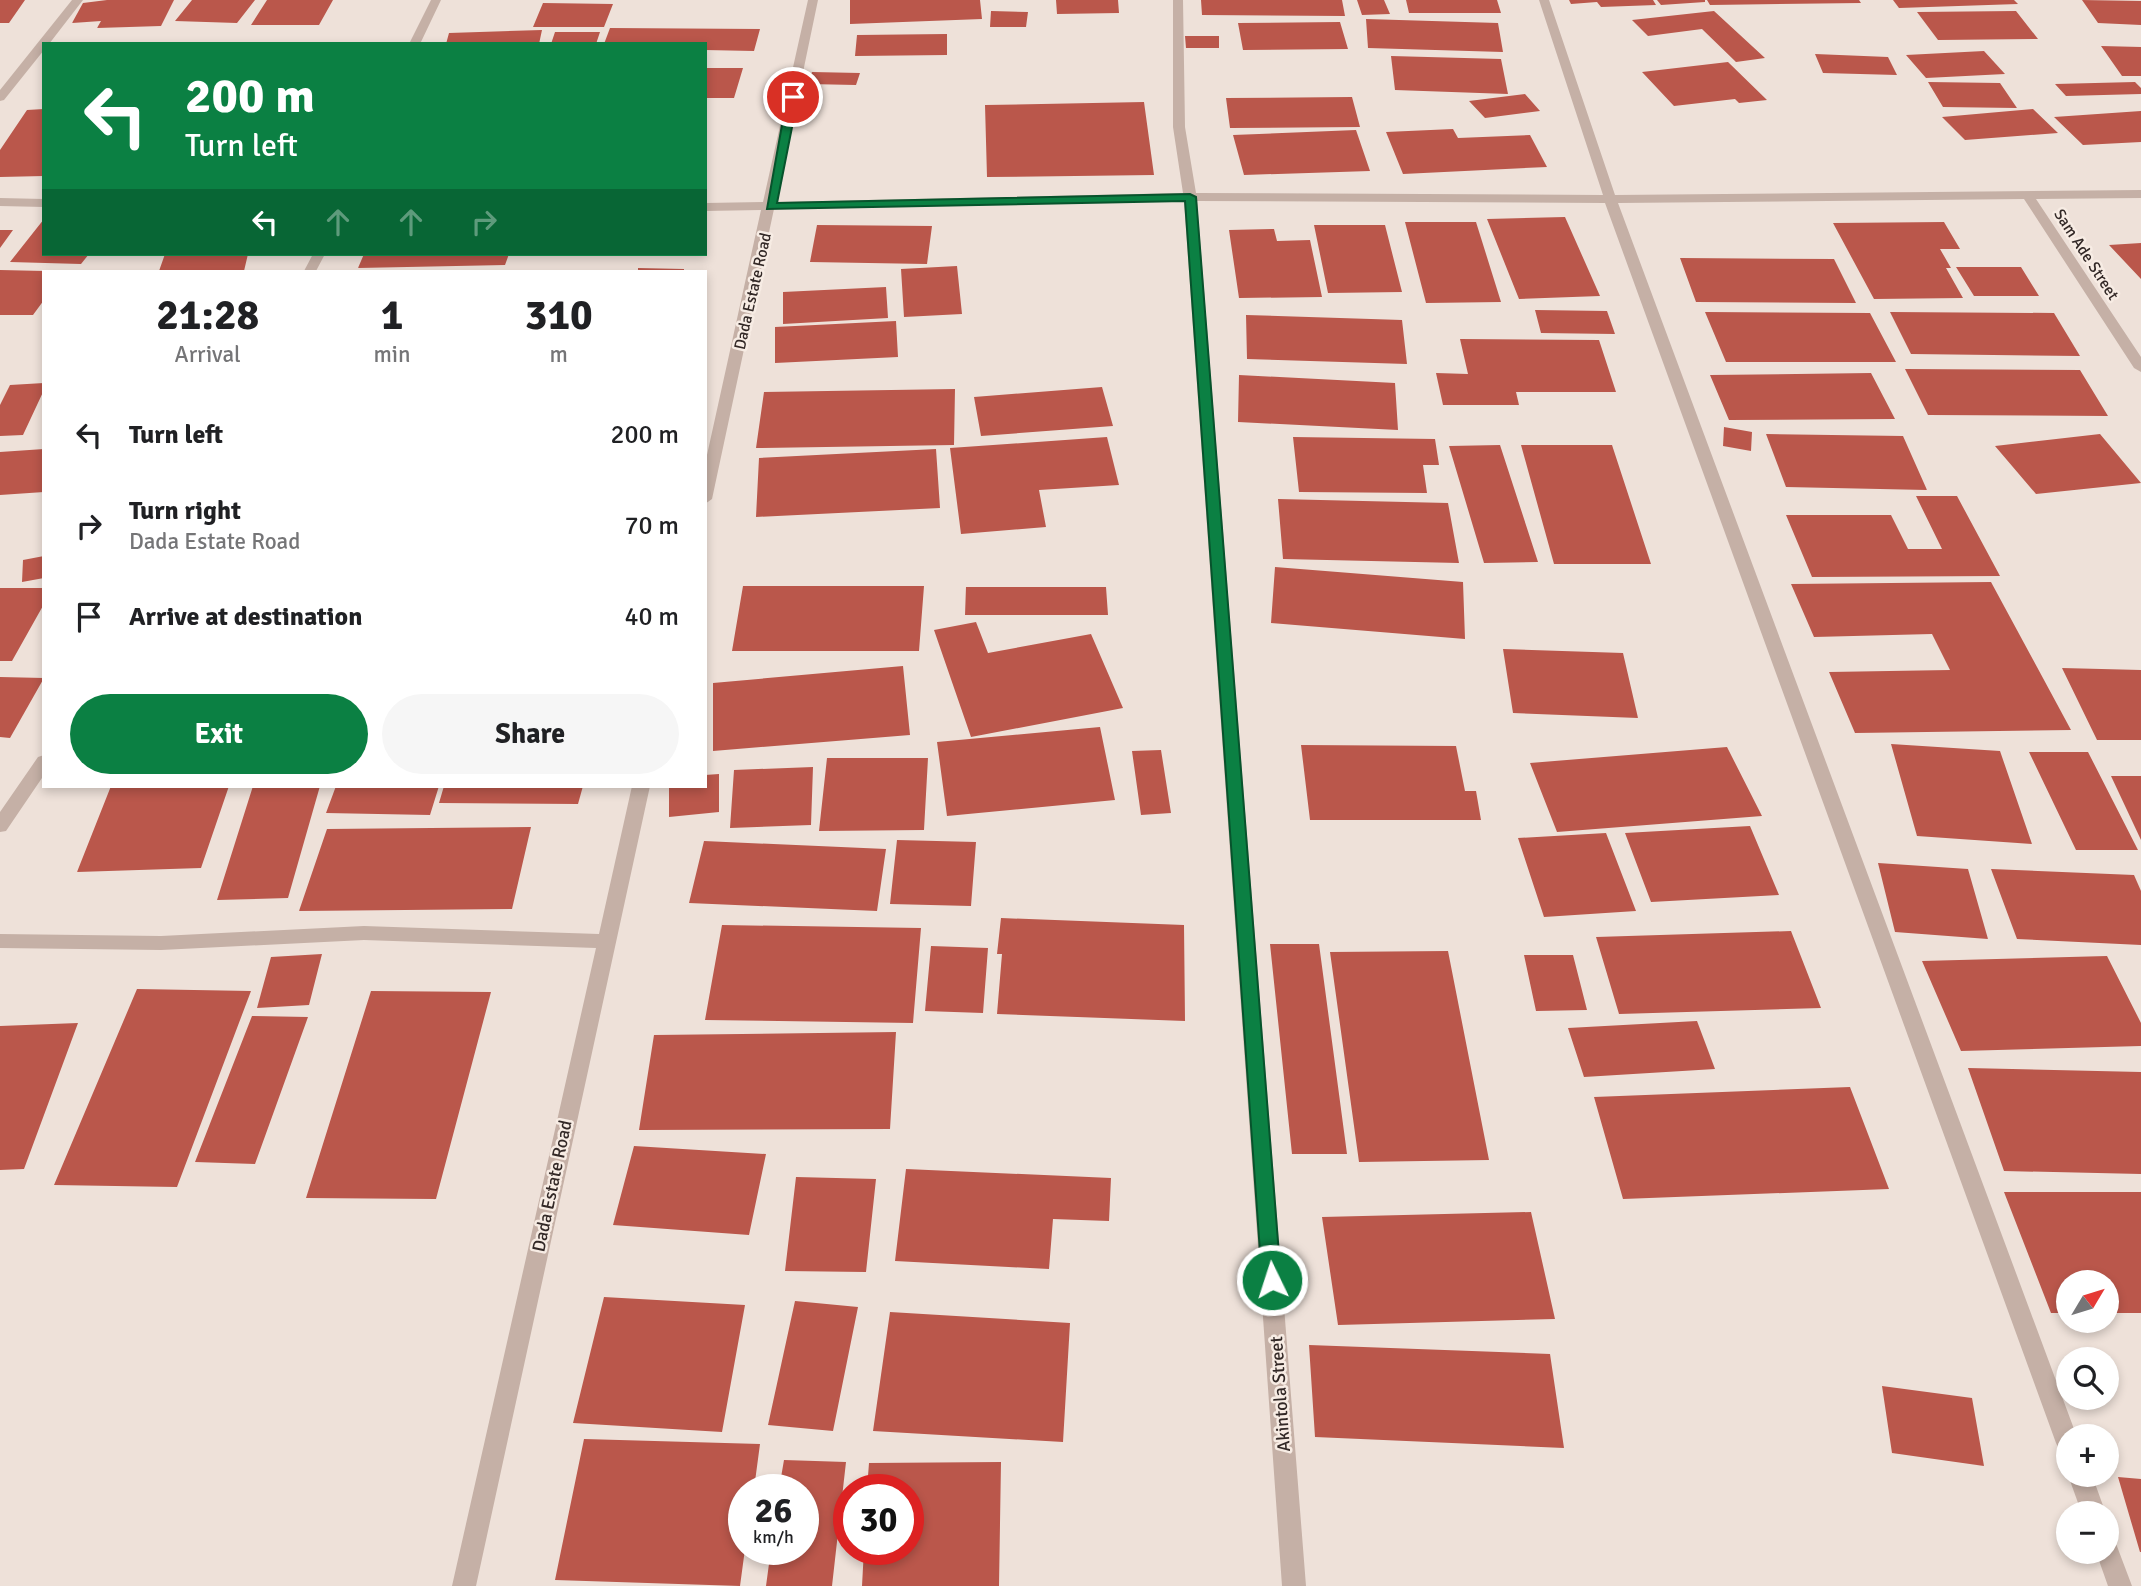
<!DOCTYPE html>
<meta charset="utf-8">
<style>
:root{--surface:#fff;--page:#f6f6f6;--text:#202124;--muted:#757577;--accent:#0b8043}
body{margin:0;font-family:Signika,sans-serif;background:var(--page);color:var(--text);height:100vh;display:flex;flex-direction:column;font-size:26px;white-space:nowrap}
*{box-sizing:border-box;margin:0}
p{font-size:23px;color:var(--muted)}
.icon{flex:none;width:38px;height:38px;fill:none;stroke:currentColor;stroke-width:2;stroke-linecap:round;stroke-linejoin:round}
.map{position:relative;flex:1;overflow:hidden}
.side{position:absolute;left:42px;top:270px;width:665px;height:518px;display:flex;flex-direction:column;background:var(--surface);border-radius:0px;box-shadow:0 4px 10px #0003}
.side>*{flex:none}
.guide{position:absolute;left:42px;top:42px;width:665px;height:214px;border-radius:0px;box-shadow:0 4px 10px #0003;background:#0b8043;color:#fff;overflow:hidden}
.needle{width:46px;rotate:52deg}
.controls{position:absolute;left:2056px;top:1270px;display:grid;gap:14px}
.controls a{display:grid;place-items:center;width:63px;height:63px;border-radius:50%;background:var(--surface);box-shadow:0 4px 10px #0003;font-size:35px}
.speed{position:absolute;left:728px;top:1474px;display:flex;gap:14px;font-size:35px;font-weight:700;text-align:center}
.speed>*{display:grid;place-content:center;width:91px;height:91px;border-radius:50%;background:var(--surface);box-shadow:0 4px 10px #0003;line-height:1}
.speed small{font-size:18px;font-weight:400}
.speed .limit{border:10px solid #d22;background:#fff;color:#111}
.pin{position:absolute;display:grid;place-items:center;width:60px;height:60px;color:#fff;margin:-30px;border:4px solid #fff;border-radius:50%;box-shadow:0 2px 7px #0007}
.me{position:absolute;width:77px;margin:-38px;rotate:356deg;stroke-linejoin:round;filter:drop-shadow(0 0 5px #0008)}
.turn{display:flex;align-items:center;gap:24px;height:147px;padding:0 28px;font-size:32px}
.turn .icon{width:91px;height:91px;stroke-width:2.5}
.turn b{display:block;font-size:49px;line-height:60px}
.lanes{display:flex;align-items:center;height:66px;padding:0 28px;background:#0003;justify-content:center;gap:35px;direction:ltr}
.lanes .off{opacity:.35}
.eta{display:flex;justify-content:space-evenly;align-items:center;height:119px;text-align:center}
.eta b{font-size:42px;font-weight:700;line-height:49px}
.primary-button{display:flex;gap:14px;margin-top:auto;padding:14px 28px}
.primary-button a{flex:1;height:80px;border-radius:42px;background:var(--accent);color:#fff;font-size:28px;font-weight:700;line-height:80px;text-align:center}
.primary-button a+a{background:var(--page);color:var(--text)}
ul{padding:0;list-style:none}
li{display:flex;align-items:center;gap:21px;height:91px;padding:0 28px}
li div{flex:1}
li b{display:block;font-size:26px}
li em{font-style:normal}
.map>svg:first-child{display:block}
.building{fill:#ba574b}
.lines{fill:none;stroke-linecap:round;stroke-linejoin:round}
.minor{fill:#c5b0a6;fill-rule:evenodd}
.route{fill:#0b8043;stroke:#07532c;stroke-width:2}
.labels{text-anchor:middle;stroke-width:5;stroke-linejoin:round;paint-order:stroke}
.far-street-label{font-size:16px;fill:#322826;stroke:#f7ece4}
.street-label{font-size:18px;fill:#322826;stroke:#f7ece4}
</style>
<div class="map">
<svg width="2141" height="1586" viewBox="0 0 2141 1586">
<rect width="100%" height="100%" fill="#eee1d9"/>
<path class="building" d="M0,0H25L9,23H0Z
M107,0H174L161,26L97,28L101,21L72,23L83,3Z
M192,0H255L237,23L175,21Z
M267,0H333L319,25H251Z
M850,0H980L982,19L850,24Z
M1056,0H1118L1119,13L1057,14Z
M1201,0H1342L1345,16L1202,15Z
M1357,0H1384L1390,14L1362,15Z
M1406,0H1497L1501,13H1409Z
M1569,0H1653L1656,5L1601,7L1597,2L1571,4Z
M1657,0H1705V2L1661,5Z
M1707,0H1859L1861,3L1710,5Z
M1893,0H2014L2018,4L1899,8Z
M2082,0L2141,1V25L2098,23Z
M543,3L613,4L604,27H533Z
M991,11L1028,12L1026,27H990Z
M1714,11L1765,58L1736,62L1702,29L1648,36L1632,20Z
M2016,11L2038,39L1938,40L1917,12Z
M1366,19L1498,23L1503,52L1368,48Z
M1340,22L1348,49L1243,50L1238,23Z
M610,28L760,29L754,51L705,50V44H604Z
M542,30L539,44H446L449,33Z
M555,32H600L596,44H551Z
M947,34V55L855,56L857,35Z
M1185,36H1219V48H1186Z
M2101,46L2141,47V76H2122Z
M1984,51L2005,74L1926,78L1906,55Z
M1815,54L1888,57L1897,75L1823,73Z
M1391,56L1501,59L1508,94L1395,90Z
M1728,62L1767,100L1739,103L1735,99L1674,106L1642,72Z
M705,68H743L734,98H705Z
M812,72L860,73L856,85L808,84Z
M1928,82L2000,83L2017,108L1943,107Z
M2135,82L2141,88V94L2066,96L2055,84Z
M1525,94L1540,111L1485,118L1469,101Z
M1352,97L1360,127L1230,128L1226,98Z
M1144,102L1154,175L987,177L985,105Z
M44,109V176L0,177V150L27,110Z
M2033,109L2058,133L1965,140L1942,117Z
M2141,111V142L2083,145L2054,117Z
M1453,129L1458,138L1530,135L1547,167L1403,174L1386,132Z
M1356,130L1370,171L1244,175L1233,135Z
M1565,217L1600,296L1519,299L1487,219Z
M44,219V254H89L81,264L10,262Z
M1405,222H1476L1501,302L1426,303Z
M1944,222L1960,249H1940L1951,268H1946L1963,298L1874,299L1833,223Z
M817,225L932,226L927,264L810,262Z
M1314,225H1385L1402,292L1328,293Z
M1274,229L1277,241L1310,240L1322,297L1239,298L1229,230Z
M0,230H13L0,248Z
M2141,243V279L2109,245Z
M165,254H248L244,271H159Z
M364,254H509L505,265L358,268Z
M1680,258L1834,259L1856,303L1696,302Z
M957,266L962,314L904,317L901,269Z
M1956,267H2021L2039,296H1974Z
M638,268L684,269V271H638Z
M0,270L44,271V300L33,315H0Z
M886,287L888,318L783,324V292Z
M1535,310L1607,311L1615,334L1541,333Z
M1705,312L1870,313L1896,362H1726Z
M1890,312L2054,313L2080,356L1911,354Z
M1246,315L1402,320L1407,364L1247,359Z
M896,321L898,357L775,363V327Z
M1460,339L1599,340L1616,392H1516L1519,405H1443L1436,373L1468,374Z
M1905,369L2080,370L2108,416L1928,415Z
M1871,373L1895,419L1729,420L1710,375Z
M1239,375L1395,383L1398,430L1238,422Z
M44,383V390L23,435L0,436V405L10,385Z
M1102,387L1113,426L981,436L974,397Z
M955,389L954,445L756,448L764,392Z
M1724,427L1752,432L1751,451L1723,446Z
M1766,434L1903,436L1927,490L1786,487Z
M2100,434L2141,483L2036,494L1995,446Z
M1107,437L1119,485L1039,490L1046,527L961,534L950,448Z
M1293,437L1435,439L1439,465H1423L1427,493L1299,492Z
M1500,445L1538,562L1484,563L1449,446Z
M1521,445H1612L1651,564H1554Z
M44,449V492L0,495V452Z
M936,449L940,508L756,517L759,458Z
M1916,496H1957L2000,576L1812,577L1786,515H1891L1908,549H1942Z
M1278,499L1448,503L1459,563L1283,559Z
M44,556V578L22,582L23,560Z
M1275,567L1463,582L1465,639L1271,623Z
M1991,582L2071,730L1855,733L1829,672L1950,670L1932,634L1814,637L1791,584Z
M743,586H924L919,651H732Z
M966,587H1106L1108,615H965Z
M0,588H44V604L12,661H0Z
M976,622L988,653L1091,634L1123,708L971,737L934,630Z
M1503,649L1623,653L1638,718L1513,713Z
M903,666L910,735L713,751V683Z
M2062,668L2141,670V740H2097Z
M0,677L44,678L10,738L0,737Z
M1100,727L1115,800L947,816L937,742Z
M1891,744L2000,751L2032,844L1917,836Z
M1301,745L1456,746L1465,791H1476L1481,820H1310Z
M1727,747L1762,816L1557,832L1530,763Z
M1161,750L1171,813L1141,815L1132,751Z
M2029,752H2088L2138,850H2076Z
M827,758H928L924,830L819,831Z
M813,767L811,825L730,828L734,770Z
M719,774V812L669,817V786H705V775Z
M2111,776H2141V840Z
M111,786H229L201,868L77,872Z
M253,786H320L288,898L217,900Z
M336,786H439L430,815L326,813Z
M444,786H583L578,804L439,803Z
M1750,826L1779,895L1651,902L1625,833Z
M531,827L512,909L299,911L327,829Z
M1606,833L1636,911L1544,917L1518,838Z
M897,840L976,842L971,906L890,904Z
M704,841L886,849L877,911L689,903Z
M1878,863L1968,869L1988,939L1895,932Z
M1991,869L2134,875L2141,891V945L2017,939Z
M1001,918L1184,925L1185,1021L997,1014L1002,954H997Z
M722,925L921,928L913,1023L705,1020Z
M1791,931L1821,1008L1619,1014L1596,937Z
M1270,944H1319L1347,1154H1292Z
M931,946L988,948L983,1013L925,1011Z
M1448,951L1489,1160L1359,1162L1330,952Z
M322,954L309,1005L257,1008L271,957Z
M1524,955H1573L1587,1010L1536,1011Z
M2107,956L2141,1023V1046L1961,1051L1922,961Z
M137,989L251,991L177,1187L54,1185Z
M371,991L491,992L436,1199L306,1198Z
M252,1016L308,1017L255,1164L195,1162Z
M1697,1021L1715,1069L1584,1077L1568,1028Z
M78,1023L24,1169L0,1170V1026Z
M896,1032L890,1129L639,1130L654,1035Z
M1968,1068L2141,1072V1174L2004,1171Z
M1850,1087L1889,1189L1623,1199L1594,1097Z
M634,1146L766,1154L749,1235L613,1225Z
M906,1169L1111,1178L1109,1221L1053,1219L1049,1269L895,1261Z
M796,1177L876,1179L866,1272L785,1271Z
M2004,1192H2141V1313H2107V1283H2068V1313H2051Z
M1531,1212L1555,1319L1338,1325L1322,1217Z
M604,1297L745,1305L722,1432L573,1423Z
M795,1301L858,1307L833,1431L768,1425Z
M890,1312L1070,1323L1063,1442L873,1431Z
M1309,1345L1550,1354L1564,1448L1315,1437Z
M1882,1386L1972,1398L1984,1466L1892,1453Z
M584,1439L760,1444L754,1489H744L745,1549L740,1586L555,1580Z
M784,1460L846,1462L832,1586H766L771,1549H803V1489H779Z
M1001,1462L999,1586H862L864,1549H908V1489H867L869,1463Z
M2118,1477L2141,1479V1552H2140Z"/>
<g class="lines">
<path class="minor" d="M72,0H83L49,44H44V50L4,100L0,101V90Z
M431,0H441L420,44H409Z
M808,0H818L776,202L1183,193L1173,127V0H1183L1185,127L1196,193L1603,195L1539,0H1549L1615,195L2141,190V198L2036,199L2141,357V372L2134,368L2024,199L1618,203L2077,1437H2068V1454L2060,1451L2056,1443L1605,203L1197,201L1306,1586H1282L1184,201L774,209L712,499L705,504V464L761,210L705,211V203L763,202Z
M0,198L44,199V207L0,206Z
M313,254H325L316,271H304Z
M44,755V775L6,831L0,832V812L38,757Z
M632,786H650L476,1586H452L596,948L364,940L161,950L0,948V934L161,936L364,926L599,934Z
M2068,1475H2092L2106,1514H2082Z
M2107,1537L2115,1541L2132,1586H2108L2096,1552H2107Z"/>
</g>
<path class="route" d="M793,94L798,97L777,203L1190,194L1196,197L1281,1280L1279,1287L1272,1289L1265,1287L1262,1280L1185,201L767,209L787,97Z"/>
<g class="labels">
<g class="far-street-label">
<text transform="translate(2087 254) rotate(57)" y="6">Sam Ade Street</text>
<text transform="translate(752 291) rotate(-77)" y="6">Dada Estate Road</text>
</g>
<g class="street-label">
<text transform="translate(552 1186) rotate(-78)" y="6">Dada Estate Road</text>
<text transform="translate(1280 1394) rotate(-94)" y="6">Akintola Street</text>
</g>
</g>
</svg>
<div class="controls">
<a><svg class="needle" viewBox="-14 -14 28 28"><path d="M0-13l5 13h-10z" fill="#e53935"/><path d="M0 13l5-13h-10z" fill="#757577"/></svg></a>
<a><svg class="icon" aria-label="search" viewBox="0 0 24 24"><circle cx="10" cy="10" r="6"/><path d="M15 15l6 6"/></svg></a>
<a>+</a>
<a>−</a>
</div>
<div class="speed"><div>26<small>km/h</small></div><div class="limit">30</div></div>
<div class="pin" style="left:793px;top:97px;background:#d93025"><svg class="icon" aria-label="arrive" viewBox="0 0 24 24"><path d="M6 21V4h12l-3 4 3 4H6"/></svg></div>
<svg class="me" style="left:1272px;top:1280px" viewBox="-20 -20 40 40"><circle r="17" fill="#0b8043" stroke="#fff" stroke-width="3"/><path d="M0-11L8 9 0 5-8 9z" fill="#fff"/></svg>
<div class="guide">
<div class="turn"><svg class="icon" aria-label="left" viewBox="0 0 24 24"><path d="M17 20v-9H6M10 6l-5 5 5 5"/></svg><div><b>200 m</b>Turn left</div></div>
<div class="lanes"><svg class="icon" aria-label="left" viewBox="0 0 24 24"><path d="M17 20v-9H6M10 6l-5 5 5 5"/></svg><svg class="icon off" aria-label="ahead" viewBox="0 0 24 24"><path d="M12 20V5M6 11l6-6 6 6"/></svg><svg class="icon off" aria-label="ahead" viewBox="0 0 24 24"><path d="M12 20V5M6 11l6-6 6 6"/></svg><svg class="icon off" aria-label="right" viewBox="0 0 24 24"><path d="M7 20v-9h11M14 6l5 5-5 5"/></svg></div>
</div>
<section class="side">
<div class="eta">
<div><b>21:28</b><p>Arrival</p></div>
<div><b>1</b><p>min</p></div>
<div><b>310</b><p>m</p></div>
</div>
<ul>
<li><svg class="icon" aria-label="left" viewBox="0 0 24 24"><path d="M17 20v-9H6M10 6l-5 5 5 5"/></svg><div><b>Turn left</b></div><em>200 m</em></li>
<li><svg class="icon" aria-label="right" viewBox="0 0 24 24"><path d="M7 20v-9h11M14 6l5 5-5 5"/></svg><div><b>Turn right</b><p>Dada Estate Road</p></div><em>70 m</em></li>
<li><svg class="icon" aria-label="arrive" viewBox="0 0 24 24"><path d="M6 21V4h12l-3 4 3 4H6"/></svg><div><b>Arrive at destination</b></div><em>40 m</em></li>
</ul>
<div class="primary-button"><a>Exit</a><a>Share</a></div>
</section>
</div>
